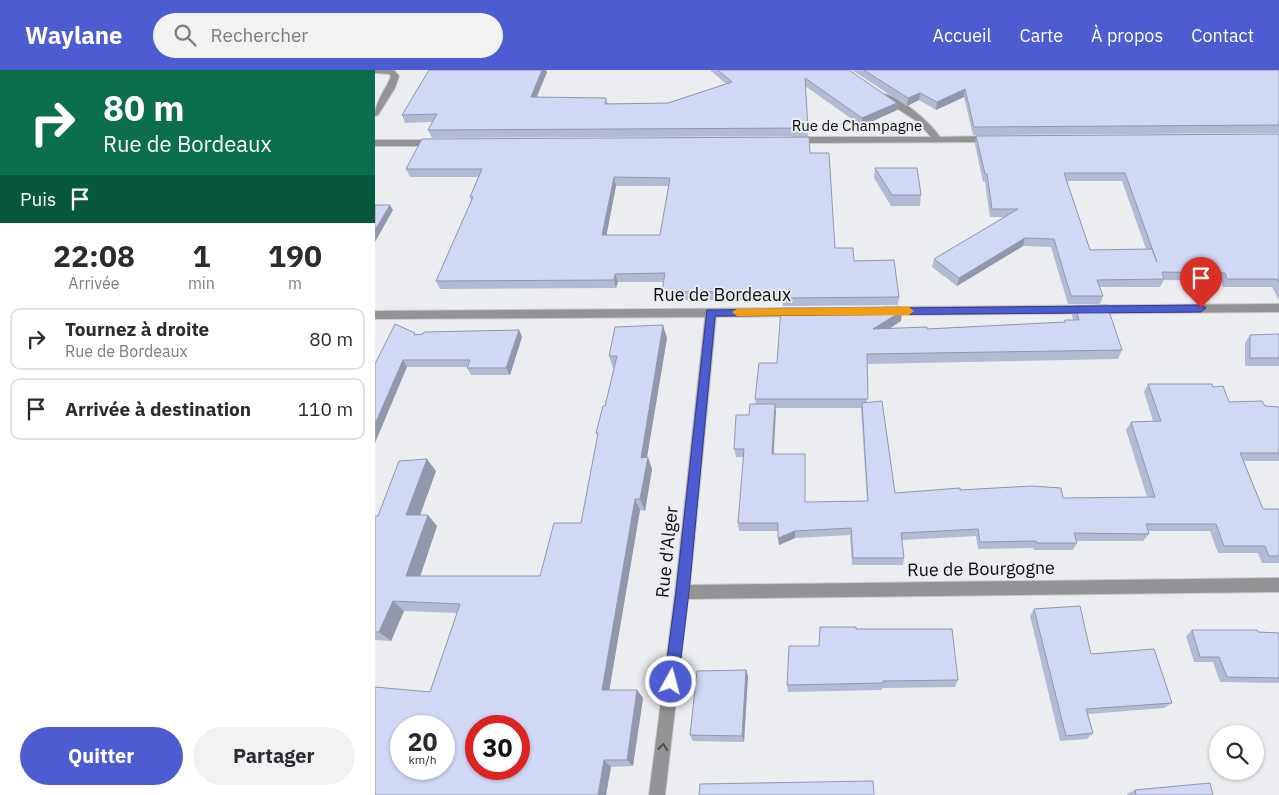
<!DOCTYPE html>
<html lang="fr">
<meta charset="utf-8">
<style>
:root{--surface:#fff;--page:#f2f2f3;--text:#2b2b33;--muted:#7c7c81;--line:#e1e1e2;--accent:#4e5cd2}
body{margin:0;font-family:"IBM Plex Sans",sans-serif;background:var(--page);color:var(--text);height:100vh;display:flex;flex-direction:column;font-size:19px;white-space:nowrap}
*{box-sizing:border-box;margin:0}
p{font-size:16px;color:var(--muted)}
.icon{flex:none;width:28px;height:28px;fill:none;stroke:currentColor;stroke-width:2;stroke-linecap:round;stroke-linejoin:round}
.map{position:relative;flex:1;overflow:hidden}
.drawer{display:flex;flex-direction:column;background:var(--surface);width:375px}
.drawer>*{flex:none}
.hud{background:#0b6e4f;color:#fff;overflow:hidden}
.fabs{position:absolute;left:834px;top:655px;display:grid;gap:10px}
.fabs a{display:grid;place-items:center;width:55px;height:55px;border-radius:50%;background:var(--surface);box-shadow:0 1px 4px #0004;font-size:25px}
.speed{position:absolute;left:15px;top:645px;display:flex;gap:10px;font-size:25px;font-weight:700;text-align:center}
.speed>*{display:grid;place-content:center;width:65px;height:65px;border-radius:50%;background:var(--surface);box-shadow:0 1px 4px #0004;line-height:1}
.speed small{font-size:12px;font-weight:400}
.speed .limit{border:8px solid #d22;background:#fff;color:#111}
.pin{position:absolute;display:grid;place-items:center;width:42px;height:42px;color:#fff;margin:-51px -21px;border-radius:50% 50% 50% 0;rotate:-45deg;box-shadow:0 0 5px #0007}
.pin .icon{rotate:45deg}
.me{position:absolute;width:55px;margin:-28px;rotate:7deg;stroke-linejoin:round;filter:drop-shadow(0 0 4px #0008)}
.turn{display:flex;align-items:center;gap:18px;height:105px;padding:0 20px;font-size:22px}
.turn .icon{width:65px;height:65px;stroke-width:2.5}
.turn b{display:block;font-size:35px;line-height:42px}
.then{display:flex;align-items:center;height:48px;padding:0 20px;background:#0003;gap:10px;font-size:19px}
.eta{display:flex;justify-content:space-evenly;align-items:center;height:85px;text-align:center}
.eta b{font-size:30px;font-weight:700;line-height:35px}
.button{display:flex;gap:10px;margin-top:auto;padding:10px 20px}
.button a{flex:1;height:58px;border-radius:30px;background:var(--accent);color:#fff;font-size:20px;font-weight:700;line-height:58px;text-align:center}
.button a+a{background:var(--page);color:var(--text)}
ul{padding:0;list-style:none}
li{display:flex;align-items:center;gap:15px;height:62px;margin:0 10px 8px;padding:0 10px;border:2px solid var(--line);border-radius:10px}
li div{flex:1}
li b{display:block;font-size:19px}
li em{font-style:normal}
header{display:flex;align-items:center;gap:30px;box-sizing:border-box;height:70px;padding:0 25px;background:var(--accent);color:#fff}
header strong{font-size:24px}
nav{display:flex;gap:28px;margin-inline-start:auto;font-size:18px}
.search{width:350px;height:45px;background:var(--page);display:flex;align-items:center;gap:12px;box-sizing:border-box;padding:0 18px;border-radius:28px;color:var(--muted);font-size:19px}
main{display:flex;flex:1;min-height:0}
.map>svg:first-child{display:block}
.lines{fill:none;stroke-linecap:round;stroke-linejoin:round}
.minor-casing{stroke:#c8c9cc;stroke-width:2}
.minor{fill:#939395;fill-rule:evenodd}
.wall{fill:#b3bad3;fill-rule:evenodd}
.shaded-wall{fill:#9297ac}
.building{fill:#d0d8f5;stroke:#9297ac;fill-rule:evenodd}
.oneway{stroke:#4f4f50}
.route{fill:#4e5cd2;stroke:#333c88}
.slow{fill:#f59e0b}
.labels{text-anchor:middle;stroke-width:4;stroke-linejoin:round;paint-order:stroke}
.far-street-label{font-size:15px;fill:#0b0b0c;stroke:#ecedf1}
.street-label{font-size:18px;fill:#0b0b0c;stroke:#ecedf1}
</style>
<header>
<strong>Waylane</strong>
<div class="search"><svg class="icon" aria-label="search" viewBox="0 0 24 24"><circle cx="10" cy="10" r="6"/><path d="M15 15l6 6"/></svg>Rechercher</div>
<nav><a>Accueil</a><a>Carte</a><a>À propos</a><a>Contact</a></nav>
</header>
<main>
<section class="drawer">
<div class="hud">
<div class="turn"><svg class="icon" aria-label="right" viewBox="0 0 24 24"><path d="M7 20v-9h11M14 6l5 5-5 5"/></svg><div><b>80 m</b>Rue de Bordeaux</div></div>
<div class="then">Puis<svg class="icon" aria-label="arrive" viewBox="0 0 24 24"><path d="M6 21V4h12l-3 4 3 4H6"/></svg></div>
</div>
<div class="eta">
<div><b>22:08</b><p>Arrivée</p></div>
<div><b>1</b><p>min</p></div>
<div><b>190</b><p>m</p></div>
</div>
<ul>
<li><svg class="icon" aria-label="right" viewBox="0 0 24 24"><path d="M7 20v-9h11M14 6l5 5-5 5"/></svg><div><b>Tournez à droite</b><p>Rue de Bordeaux</p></div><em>80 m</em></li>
<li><svg class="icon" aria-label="arrive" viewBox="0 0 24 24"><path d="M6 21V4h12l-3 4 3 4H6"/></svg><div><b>Arrivée à destination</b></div><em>110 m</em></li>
</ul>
<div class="button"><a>Quitter</a><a>Partager</a></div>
</section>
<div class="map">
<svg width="904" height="725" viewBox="0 0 904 725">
<rect width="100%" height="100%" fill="#ecedf1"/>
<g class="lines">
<g class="minor-casing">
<path id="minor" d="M0,0H19L24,6L20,18L3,45L0,46C0,31 11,20 16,6L14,4L0,3Z
M506,24C521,22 557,54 565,67L617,66L621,69L617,72L417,73L413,70L417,67H556L543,52L506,28Z
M0,70H62L66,73L62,76H0Z
M904,234V242L510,245L504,241L510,237Z
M422,238L428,242L422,246L341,247L315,515L904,508V522L313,529L290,725H274L300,522L330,247L0,249V241Z"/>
</g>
<use href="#minor" class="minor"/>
</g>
<path class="wall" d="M335,0H474L522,40L487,56L430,16L433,66L57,68L53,60L57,52L30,53L27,45L172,2L162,27L231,28L233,34L293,33L351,14Z
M477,0H904V63L598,65L589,27L561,40L544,30L532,36Z
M904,64V230L897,217H848L846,211L789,210L785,217H725L728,226L725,234H693L676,177L648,176L582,216L557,197L559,189L630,147H615L610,112H608L600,74L601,66ZM692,111H747L771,179L715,180Z
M435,83L460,178L479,191L524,227L523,235L408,236L407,230H289L287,222L289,212H243L241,218L65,219L61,211L96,131L95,127L103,107H35L31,99ZM241,116H294L285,165H231Z
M500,98L546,125L545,136H516L499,108Z
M700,236L747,280L743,289L492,294V333L520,423L585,420L688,428L772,427L751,360L756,352L778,351L769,322L773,314L838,317L854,332L890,336L904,337V391H869L888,439H904V493H887L883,483H843L835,461H773L774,464L768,471H701L702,473L698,480H659L658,478L603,479L601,466L527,470L529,488L528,495H477L475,465L420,468L404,475L403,461H364L363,453L369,387H361L359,379L374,345L381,334L380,329L402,293L527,241L526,251L514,259H552L689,252L690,250H698L697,245ZM400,338H486L492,431L430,432V384H399Z
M144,260L147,267L135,305H96L92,298V297H32L0,294L41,265Z
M904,264V296H870V273L875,265Z
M292,268L272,387L277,399L270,441L265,440L234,620H262L268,628L258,696L236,697L231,725H0L55,622L82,543L29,541L16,571L0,570V446H3L61,401L45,445L62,456L45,506H165L206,453L223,366L221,363L230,336L239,298H238L234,286Z
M659,539L716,584L797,633L789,638L713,644L718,663L712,669L685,671L655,546Z
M481,559L583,610L580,617L507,618V620L413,622L412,615L444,576Z
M817,560L904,563V613L845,612L838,592H819L811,566Z
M371,600L373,606L369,672L318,671L315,665Z
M760,720L838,725H752V724Z"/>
<path class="shaded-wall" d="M167,0H171L172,2L158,35L156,27Z
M590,19L589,27L561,40L562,32Z
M545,23L544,30L532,36L533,28Z
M522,33V40L487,56V48Z
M239,107L241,116L230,173L227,165Z
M15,135L18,140L0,172V160Z
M650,168L648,176L582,216L584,208Z
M240,204L243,212L241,218L239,210Z
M527,241L526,251L497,269L498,259Z
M288,255L292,268L270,399L266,388Z
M144,260L147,267L135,305L131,298Z
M28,290L32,297L0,373V354Z
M400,334L401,342L398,392L397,384Z
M273,387L277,399L270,441L265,429Z
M52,389L61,401L41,456L31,445Z
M260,429L265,440L233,628L227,620Z
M53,445L62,456L42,516L31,506Z
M420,461V468L404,475L403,468Z
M18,531L29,541L16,571L4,562Z
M371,600L373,606L369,672L367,666Z
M262,620L268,628L258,696L252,690Z
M229,690L236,697L231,725H223Z"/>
<path class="building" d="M54,0H167L156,27L231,28L230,34L293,33L357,12L343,0H474L522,33L487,48L430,8L433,58L53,60L62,44L27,45Z
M489,0H904V55L599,57L590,19L562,32L545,23L533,28Z
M904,64V212L902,209H852L850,203L787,202L789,209L722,210L728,226H696L679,169L650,168L584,208L559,189L643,139H617L612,104H610L601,66ZM689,103H750L782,192L777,179L715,180Z
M434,67L435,83H454L460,178H478L479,191L519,190L524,227L407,228L408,221L287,222L290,203L240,204L239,210L61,211L98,127H95L107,99H31L47,69ZM239,107L295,108L285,165H227Z
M500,98H542L546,125H517Z
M0,135H15L0,160Z
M732,235L747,280L492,284L493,329H380L384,293H402L406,238L526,237L527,241L498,259L552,257V259L690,252V250H704L700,236Z
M20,254L40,263L39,265L48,264L49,262L144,260L131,298H92L95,290H28L0,354V294Z
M288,255L266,388L273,387L265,429H260L227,620H262L252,690H229L223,725H0V617L55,622L85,534L18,531L4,562H0V446H3L24,391L52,389L31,445H53L31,506H165L179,453H206L223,363H221L228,336H230L242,286H234L240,257ZM26,656H69V699H26ZM101,656H144V699H101Z
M904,264V288H875V265Z
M773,314H837L838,317L848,316L854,332L887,331L890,336L904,337V383H865L888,439H904V486H894L890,476H849L841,454H771L774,464L699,463L702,473H662L661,471L605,472L603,459L526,463L529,488H478L476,458L420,461L403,468V453H363L369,379H359L361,345H374L375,334H400L397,384H430V432L493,431L487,333L507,331L520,423L585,418V420L656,416L686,418L688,428L780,427L756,352L786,351Z
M705,536L716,584L779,579L797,633L711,639L718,663L691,666L659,539Z
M445,557H481V559H577L583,610L508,611V613L412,615L414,576H444Z
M817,560H882L883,562L904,563V608L852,607L844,587H825Z
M371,600L367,666L315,665L322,601Z
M498,711L499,725H324L325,714Z
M835,713L838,725H761L760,720Z"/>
<defs><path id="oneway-chevron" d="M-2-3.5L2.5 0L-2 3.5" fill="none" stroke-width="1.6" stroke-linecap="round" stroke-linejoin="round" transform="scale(1.25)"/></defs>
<use class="oneway" href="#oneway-chevron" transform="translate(288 677) rotate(-83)"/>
<path class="route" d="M826,235L831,238L826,242L340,246L314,522L303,612L301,616L296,619L291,616L289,612L301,522L332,240Z"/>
<path class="slow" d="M534,237L539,241L534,245L362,246L357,242L362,239Z"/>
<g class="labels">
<g class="far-street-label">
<text x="482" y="61">Rue de Champagne</text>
</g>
<g class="street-label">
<text x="347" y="231">Rue de Bordeaux</text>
<text transform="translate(292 482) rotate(-84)" y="6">Rue d'Alger</text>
<text transform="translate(606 499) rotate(-1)" y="6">Rue de Bourgogne</text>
</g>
</g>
</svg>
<div class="fabs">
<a><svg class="icon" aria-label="search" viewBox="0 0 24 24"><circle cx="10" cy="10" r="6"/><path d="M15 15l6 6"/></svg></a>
</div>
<div class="speed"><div>20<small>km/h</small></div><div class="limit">30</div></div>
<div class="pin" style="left:826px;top:238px;background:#d93025"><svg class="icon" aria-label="arrive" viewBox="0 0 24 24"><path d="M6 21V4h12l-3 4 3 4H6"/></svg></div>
<svg class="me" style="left:296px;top:612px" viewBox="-20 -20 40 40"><circle r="17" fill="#4e5cd2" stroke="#fff" stroke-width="3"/><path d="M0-11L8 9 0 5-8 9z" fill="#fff"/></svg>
</div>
</main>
